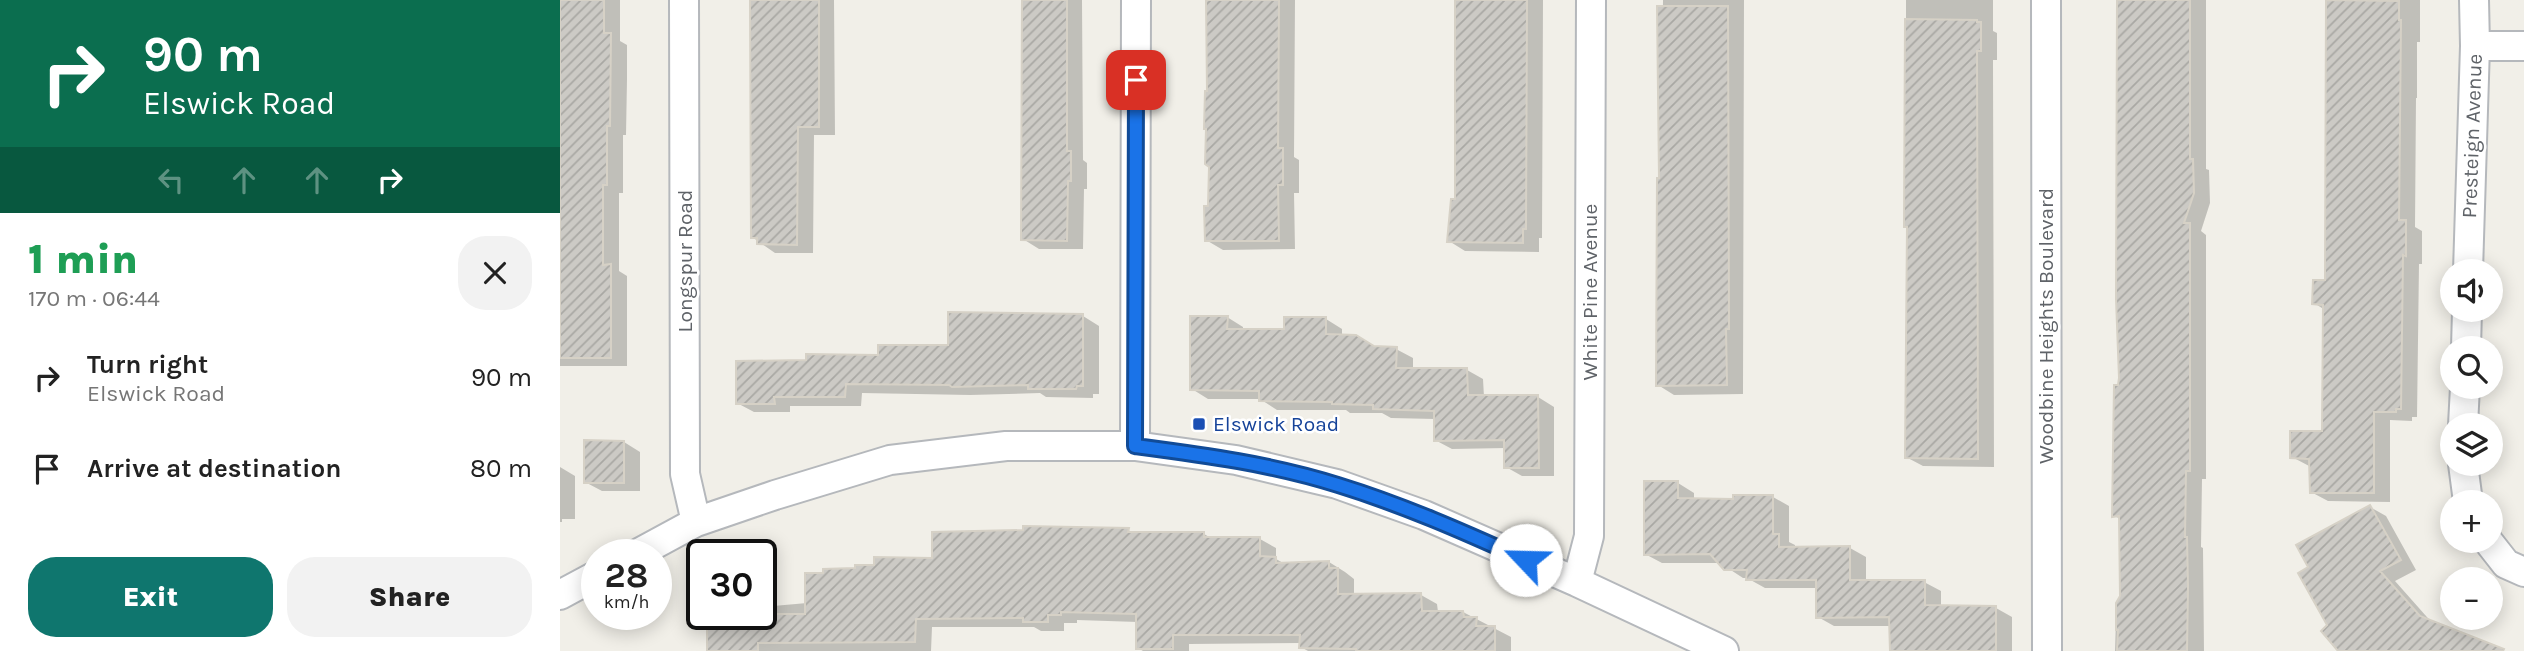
<!DOCTYPE html>
<meta charset="utf-8">
<style>
:root{--surface:#fff;--page:#f2f2f2;--text:#222;--muted:#767676;--accent:#0f766e}
body{margin:0;font-family:Karla,sans-serif;background:var(--page);color:var(--text);height:100vh;display:flex;flex-direction:column;font-size:26px;white-space:nowrap}
*{box-sizing:border-box;margin:0}
p{font-size:23px;color:var(--muted)}
.icon{flex:none;width:38px;height:38px;fill:none;stroke:currentColor;stroke-width:2;stroke-linecap:round;stroke-linejoin:round}
.map{position:relative;flex:1;overflow:hidden}
.details{display:flex;flex-direction:column;background:var(--surface);width:560px}
.details>*{flex:none}
.banner{background:#0b6e4f;color:#fff;overflow:hidden}
.tools{position:absolute;left:1880px;top:259px;display:grid;gap:14px}
.tools a{display:grid;place-items:center;width:63px;height:63px;border-radius:50%;background:var(--surface);box-shadow:0 4px 18px #0003;font-size:35px}
.speed{position:absolute;left:21px;top:539px;display:flex;gap:14px;font-size:35px;font-weight:700;text-align:center}
.speed>*{display:grid;place-content:center;width:91px;height:91px;border-radius:50%;background:var(--surface);box-shadow:0 4px 18px #0003;line-height:1}
.speed small{font-size:18px;font-weight:400}
.speed .limit{border:4px solid #111;border-radius:10px;background:#fff;color:#111}
.pin{position:absolute;display:grid;place-items:center;width:60px;height:60px;color:#fff;margin:-30px;border-radius:14px;box-shadow:0 4px 10px #0006}
.me{position:absolute;width:77px;margin:-38px;rotate:294deg;stroke-linejoin:round;filter:drop-shadow(0 0 5px #0008)}
.turn{display:flex;align-items:center;gap:24px;height:147px;padding:0 28px;font-size:32px}
.turn .icon{width:91px;height:91px;stroke-width:2.5}
.turn b{display:block;font-size:49px;line-height:60px}
.lanes{display:flex;align-items:center;height:66px;padding:0 28px;background:#0003;justify-content:center;gap:35px;direction:ltr}
.lanes .off{opacity:.35}
.round{display:grid;place-items:center;flex:none;width:74px;height:74px;border-radius:28px;background:var(--page)}
.headline{display:flex;align-items:center;justify-content:space-between;height:119px;padding:0 28px}
h1{font-size:42px;font-weight:800;line-height:52px;color:#1e9e55}
.primary-button{display:flex;gap:14px;margin-top:auto;padding:14px 28px}
.primary-button a{flex:1;height:80px;border-radius:28px;background:var(--accent);color:#fff;font-size:28px;font-weight:800;line-height:80px;text-align:center}
.primary-button a+a{background:var(--page);color:var(--text)}
ul{padding:0;list-style:none}
li{display:flex;align-items:center;gap:21px;height:91px;padding:0 28px}
li div{flex:1}
li b{display:block;font-size:26px}
li em{font-style:normal}
main{display:flex;flex:1;min-height:0}
.map>svg:first-child{display:block}
.shadow{fill:#0003}
.building{fill:url(#building-hatch);stroke:#d6d1c6;stroke-width:2}
.lines{fill:none;stroke-linecap:round;stroke-linejoin:round}
.street-casing{stroke:#b5b8bc;stroke-width:32}
.street{stroke:#fff;stroke-width:28}
.route-casing{stroke:#114b97;stroke-width:18}
.route{stroke:#1a73e8;stroke-width:12}
.transit-dot{fill:#1a4fb4;stroke:#fff;stroke-width:2.5}
.labels{text-anchor:middle;stroke-width:5;stroke-linejoin:round;paint-order:stroke}
.street-label{font-size:21px;fill:#5f6368;stroke:#fff}
.transit-label{font-size:21px;fill:#164399;stroke:#fff;text-anchor:start}
</style>
<main>
<section class="details">
<div class="banner">
<div class="turn"><svg class="icon" aria-label="right" viewBox="0 0 24 24"><path d="M7 20v-9h11M14 6l5 5-5 5"/></svg><div><b>90 m</b>Elswick Road</div></div>
<div class="lanes"><svg class="icon off" aria-label="left" viewBox="0 0 24 24"><path d="M17 20v-9H6M10 6l-5 5 5 5"/></svg><svg class="icon off" aria-label="ahead" viewBox="0 0 24 24"><path d="M12 20V5M6 11l6-6 6 6"/></svg><svg class="icon off" aria-label="ahead" viewBox="0 0 24 24"><path d="M12 20V5M6 11l6-6 6 6"/></svg><svg class="icon" aria-label="right" viewBox="0 0 24 24"><path d="M7 20v-9h11M14 6l5 5-5 5"/></svg></div>
</div>
<div class="headline"><div><h1>1 min</h1><p>170 m · 06:44</p></div><a class="round"><svg class="icon" aria-label="close" viewBox="0 0 24 24"><path d="M6 6l12 12M18 6L6 18"/></svg></a></div>
<ul>
<li><svg class="icon" aria-label="right" viewBox="0 0 24 24"><path d="M7 20v-9h11M14 6l5 5-5 5"/></svg><div><b>Turn right</b><p>Elswick Road</p></div><em>90 m</em></li>
<li><svg class="icon" aria-label="arrive" viewBox="0 0 24 24"><path d="M6 21V4h12l-3 4 3 4H6"/></svg><div><b>Arrive at destination</b></div><em>80 m</em></li>
</ul>
<div class="primary-button"><a>Exit</a><a>Share</a></div>
</section>
<div class="map">
<svg width="1964" height="651" viewBox="0 0 1964 651">
<defs>
<pattern id="building-hatch" width="6" height="6" patternUnits="userSpaceOnUse" patternTransform="scale(1.75)"><rect width="6" height="6" fill="#cccac5"/><path d="M-1 1l2-2M0 6l6-6M5 7l2-2" fill="none" stroke="#a9a8a4"/></pattern>
</defs>
<rect width="100%" height="100%" fill="#f1efe8"/>
<path class="shadow" d="M0,0H60V41L67,45V80L66,135H63V193H59V271L67,276V366H0Z
M190,0H274L275,135H254L253,253H215L192,237Z
M463,0H522L523,160L527,163V189H524L523,249H479L463,239Z
M647,0H735L734,157L739,160V193H734L735,249L663,250L646,240L650,208Z
M898,0H983L982,238H979V252L905,251L889,241L897,200Z
M1103,0H1184L1183,394L1114,395L1098,385Z
M1346,0H1433V31L1437,33V60H1433L1434,467L1363,466L1346,457L1349,228L1346,226Z
M1559,0H1646V169L1649,170L1650,203L1641,231L1646,235V479H1642L1641,547L1643,548L1644,651H1555L1556,619H1558L1561,596V519L1554,516L1559,387Z
M1767,0H1860V42H1857V98H1856L1855,227L1862,231V264H1859L1857,417H1852V421L1830,420V502L1768,501L1751,492V467L1732,457L1764,433L1765,310L1754,303L1766,282Z
M523,316L539,326V394H533V398L486,397L480,393L410,395L302,393L301,406H230V412H194L177,403L248,362L320,356L390,347Z
M667,317L683,327V330H726L766,319L782,329V337L815,348L836,349L853,358V370H907L923,379L924,397H978L994,407V476H962L946,467V448L892,449L875,440V419L831,418L822,413H790L786,410H717L700,399H648L632,389Z
M64,442L80,452V491H42L25,482Z
M0,467L15,476V519H2V522H0Z
M1118,483L1134,493V500H1175L1213,497L1229,506V542L1235,545V548H1290L1306,557V582H1364L1381,591V607L1436,608L1452,617V651H1331V626H1274L1258,617L1257,588H1205L1187,578H1183L1160,563H1102L1085,554Z
M1810,507L1826,516L1856,570L1835,581L1874,625L1940,651H1780L1751,568Z
M568,530L576,534H644L651,538L700,539L716,548V559L725,564L769,562L785,572L794,579V595H861L877,604L878,612H903L951,637V651H748L741,647V643L629,644V651H583L578,648V622L517,620V623H504V631H481L474,627H372L371,651H149L201,614V607L247,603L265,575Z"/>
<path class="building" d="M0,0H44V33H51L50,126H47V185H43V265L51,264V358H0Z
M190,0H259V127H238L237,245L197,244V238H191Z
M462,0H507V151H511V181H508L507,241L461,240Z
M646,0H719L718,148H723V185H718L719,241H645L644,206H648L649,167L645,164L646,129H644L645,91H647Z
M895,0H967L966,229H963V243L887,242L891,199H895Z
M1557,0H1630V159H1633L1634,193L1624,223H1630V471H1626L1625,537H1627L1628,587L1627,651H1557L1558,630H1556V603L1560,596L1559,516L1552,517L1554,385H1558L1559,378L1556,299Z
M1766,0L1839,1V20H1841L1839,220H1846V256L1843,255L1841,409H1836V412H1814V493H1750L1749,459L1730,458V431H1762L1763,305L1752,304L1753,280H1765Z
M1097,6H1168L1169,329H1166L1167,385L1096,386L1097,178H1099Z
M1345,19L1417,20V22H1421V51H1417L1418,459L1345,458L1347,227H1344Z
M388,312L523,314V386H517L516,389H468V385L392,387L389,385L286,384L285,397H214L215,404H176V361L246,360V354L318,355V345H388Z
M630,316H668L667,329H724V317H766V334L796,335L814,346L837,347L836,368H907L908,395H978L979,468H944V440L874,441V411L813,409V405L772,404V402L699,401V391L630,390Z
M24,440L64,441V483H24Z
M1084,481H1118V498L1173,499V495H1213V534H1219V547L1290,546V580H1365V605L1436,606V651H1330L1329,617L1256,618V580H1186L1187,570H1164L1150,554L1084,555Z
M1810,505L1841,560L1820,571L1860,616L1944,649L1943,651H1778L1761,631L1767,625L1738,573L1748,567L1736,545Z
M463,526L569,528L568,532H644V537H700V556L716,557V563L769,561V568H778V594L861,593L862,611H903L904,617H917L916,626H935V651H796V649L739,648L740,635H613V649H576V614L501,612V615H488V622H463V618L356,619L355,642L198,643V651H147V614H245V573H263V569L295,568V565H314V557L372,558V532L463,530Z"/>
<g class="lines">
<g class="street-casing">
<path id="street" d="M124,0L125,474L136,522
M1486,0L1487,651
M1915,46H1964
M1908,271L1915,46L1914,0
M1906,348L1907,310
M1903,425L1905,387
M575,446L576,0
M1903,464L1908,502
M1928,541L1946,564L1964,572
M75,555L136,522L215,495L330,460L446,446H575L676,460L777,484L864,515L1017,582L1164,651
M1017,582L1029,536L1031,0
M0,595L37,575"/>
</g>
<use href="#street" class="street"/>
</g>
<g class="lines">
<g class="route-casing">
<path id="route" d="M576,80L575,446C643,455 712,464 778,485C843,505 904,532 966,560"/>
</g>
<use href="#route" class="route"/>
</g>
<rect class="transit-dot" x="632" y="417" width="14" height="14" rx="3.5"/>
<g class="labels">
<g class="street-label">
<text transform="translate(1912 136) rotate(-88)" y="7">Presteign Avenue</text>
<text transform="translate(125 261) rotate(-90)" y="7">Longspur Road</text>
<text transform="translate(1030 292) rotate(-90)" y="7">White Pine Avenue</text>
<text transform="translate(1486 326) rotate(-90)" y="7">Woodbine Heights Boulevard</text>
</g>
<g class="transit-label">
<text x="653" y="431">Elswick Road</text>
</g>
</g>
</svg>
<div class="tools">
<a><svg class="icon" aria-label="sound" viewBox="0 0 24 24"><path d="M4 9h4l5-4v14l-5-4H4zM17 9q2 3 0 6"/></svg></a>
<a><svg class="icon" aria-label="search" viewBox="0 0 24 24"><circle cx="10" cy="10" r="6"/><path d="M15 15l6 6"/></svg></a>
<a><svg class="icon" aria-label="layers" viewBox="0 0 24 24"><path d="M12 4l9 5-9 5-9-5zM3 14l9 5 9-5"/></svg></a>
<a>+</a>
<a>−</a>
</div>
<div class="speed"><div>28<small>km/h</small></div><div class="limit">30</div></div>
<div class="pin" style="left:576px;top:80px;background:#d93025"><svg class="icon" aria-label="arrive" viewBox="0 0 24 24"><path d="M6 21V4h12l-3 4 3 4H6"/></svg></div>
<svg class="me" style="left:966px;top:560px" viewBox="-20 -20 40 40"><circle r="19" fill="#fff"/><path d="M0-13L10 11 0 6-10 11z" fill="#1a73e8"/></svg>
</div>
</main>
